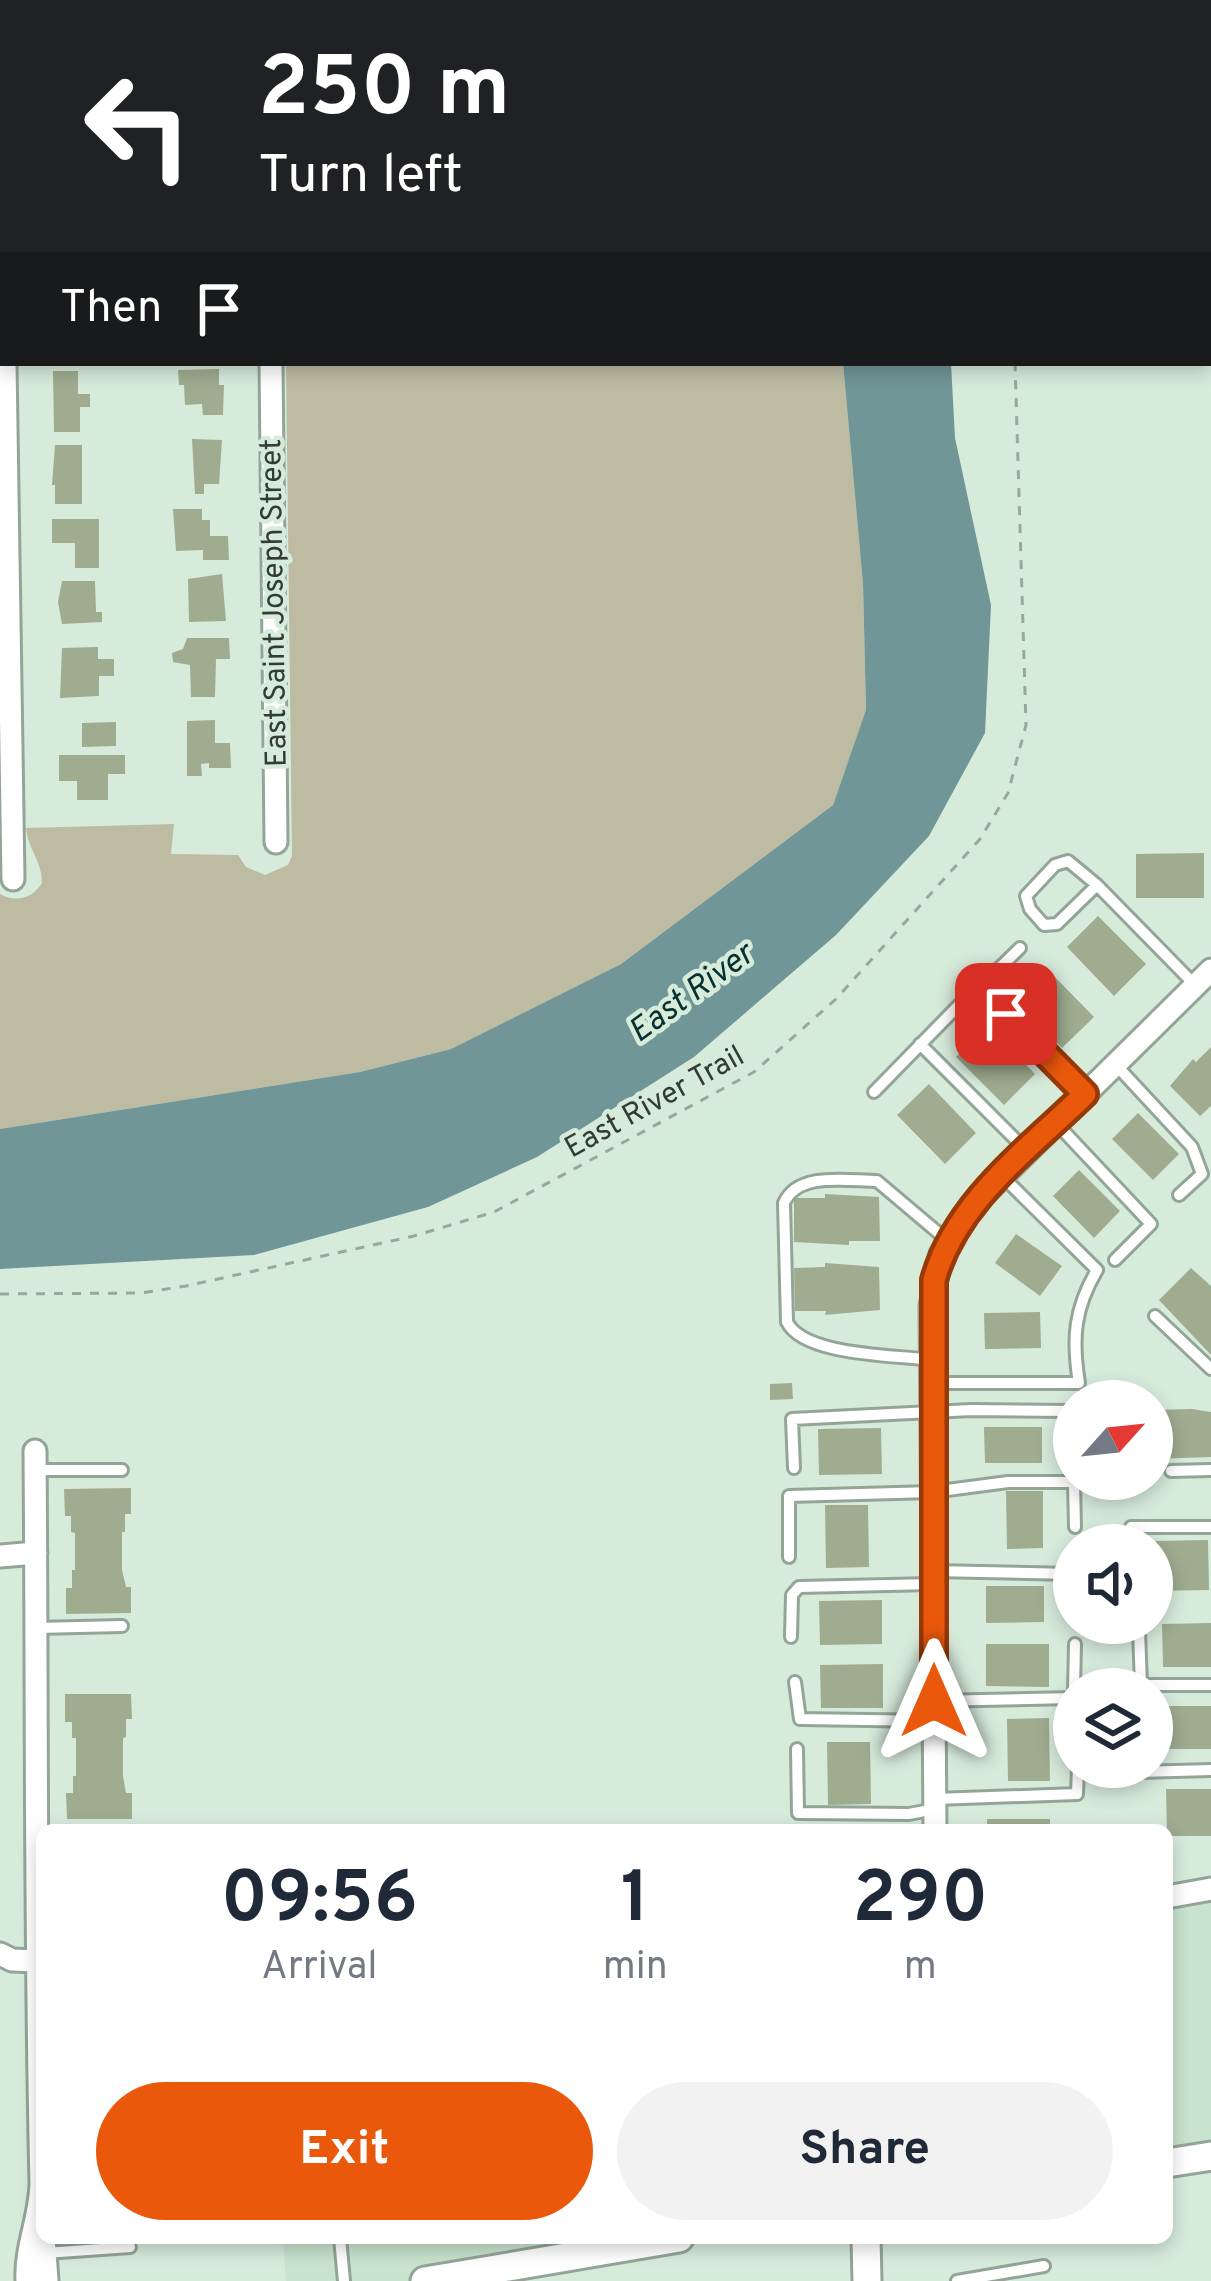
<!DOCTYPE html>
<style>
:root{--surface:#fff;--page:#f2f2f3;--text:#1f2937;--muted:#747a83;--accent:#ea580c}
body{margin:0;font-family:Overpass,sans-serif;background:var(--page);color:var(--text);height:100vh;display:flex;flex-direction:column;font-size:45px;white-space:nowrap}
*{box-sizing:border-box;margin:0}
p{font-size:39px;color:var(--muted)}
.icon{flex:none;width:66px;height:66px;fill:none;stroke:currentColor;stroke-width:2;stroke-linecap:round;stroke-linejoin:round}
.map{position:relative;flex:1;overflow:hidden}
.panel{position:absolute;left:36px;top:1824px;width:1137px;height:420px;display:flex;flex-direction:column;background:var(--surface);border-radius:18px;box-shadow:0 6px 18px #0003}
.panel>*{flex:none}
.top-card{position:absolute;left:0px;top:0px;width:1212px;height:366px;box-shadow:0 6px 18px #0003;background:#202124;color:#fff;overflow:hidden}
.needle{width:78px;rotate:63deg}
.tools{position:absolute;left:1053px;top:1380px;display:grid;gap:24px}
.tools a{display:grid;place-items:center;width:120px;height:120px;border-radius:50%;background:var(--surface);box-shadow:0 6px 18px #0003;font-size:60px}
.pin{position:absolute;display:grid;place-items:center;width:102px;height:102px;color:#fff;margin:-51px;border-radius:24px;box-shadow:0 6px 18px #0006}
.me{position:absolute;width:132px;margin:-66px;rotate:0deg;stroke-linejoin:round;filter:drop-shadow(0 0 9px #0008)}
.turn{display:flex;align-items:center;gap:42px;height:252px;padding:0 60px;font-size:54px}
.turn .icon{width:156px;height:156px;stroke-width:2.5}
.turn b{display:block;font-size:84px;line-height:102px}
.then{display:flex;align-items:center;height:114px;padding:0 60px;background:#0003;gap:24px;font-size:45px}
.eta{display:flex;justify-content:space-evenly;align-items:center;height:204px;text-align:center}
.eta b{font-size:72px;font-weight:700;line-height:84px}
.button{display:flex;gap:24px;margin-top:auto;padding:24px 60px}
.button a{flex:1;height:138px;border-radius:72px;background:var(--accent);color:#fff;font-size:48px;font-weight:700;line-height:138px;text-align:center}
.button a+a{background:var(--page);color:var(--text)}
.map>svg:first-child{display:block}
.built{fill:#c8e3ce}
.green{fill:#bdbca3}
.water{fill:#709697}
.building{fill:#9fac90}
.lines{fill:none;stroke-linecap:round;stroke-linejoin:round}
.service-casing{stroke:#93a597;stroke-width:16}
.minor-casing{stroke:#93a597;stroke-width:27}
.tertiary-casing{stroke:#93a597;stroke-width:33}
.path{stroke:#99a89c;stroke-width:3;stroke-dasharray:9 9;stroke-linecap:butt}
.service{stroke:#fff;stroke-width:10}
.minor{stroke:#fff;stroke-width:21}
.tertiary{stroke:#fff;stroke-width:27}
.route-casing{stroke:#983908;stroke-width:30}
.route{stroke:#ea580c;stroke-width:21}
.labels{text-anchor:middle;stroke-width:9;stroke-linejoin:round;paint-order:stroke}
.street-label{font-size:30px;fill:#333b35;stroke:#d7ebdb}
.water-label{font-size:33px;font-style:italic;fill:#073031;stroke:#d7ebdb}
</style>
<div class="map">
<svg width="1211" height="2281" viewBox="0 0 1211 2281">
<rect width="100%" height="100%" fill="#d7ebdb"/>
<path class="built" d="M1211,1889V2156L1167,2163V1897Z
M283,2238H679L425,2281H286Z"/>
<path class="green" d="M282,0H825V3H282Z
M962,0H1211V180L1209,3Z
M286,363H843L863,584L866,711L833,805L621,964L451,1049L360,1072L0,1129V894C16,903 33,898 42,883C42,861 28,849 26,828L174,824L171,854L238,855L246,867L265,875L288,865L292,856Z"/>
<path class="water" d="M843,363H951L955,438L991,605L985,733L929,836L836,935L694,1057L537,1157L428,1207L254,1255L0,1269V1129L360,1072L451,1049L621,964L833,805L866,710L863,584Z"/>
<path class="building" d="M219,369V385H224L223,415H203L202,404L185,405L184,385H179L178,370Z
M53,371H78V394H90V407H80V432H54Z
M192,439L222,440L219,484H204V494H195Z
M55,445H82V504H55V485H52Z
M173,509H202V520H210V536H228L229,560H203V550L176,551Z
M52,519H99V568H75V543H52Z
M222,574L226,621L189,622L188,579Z
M62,581H95L96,612H102V622L62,624L58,602Z
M187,638H229L230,659H216L215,697H191L190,665L173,662L172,653L183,649Z
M98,647V659H114V676H99V696L60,698L62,648Z
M215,720V743H230L231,768H209V763L201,764L202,776H187V721Z
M116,722V746L82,747V723Z
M59,755H125V774H108V800H77V781H59Z
M1204,853V898H1136V854Z
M1098,916L1146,964L1114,996L1067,947Z
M1046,968L1094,1017L1062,1048L1014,999Z
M987,1025L1035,1074L1004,1105L956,1057Z
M1211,1047V1106L1200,1116L1170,1086L1193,1059L1196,1062Z
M929,1084L976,1133L945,1164L897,1115Z
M1138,1113L1179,1154L1153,1180L1112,1139Z
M1079,1170L1120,1211L1094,1238L1053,1196Z
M825,1194L879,1197L880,1241H849V1245L794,1242V1198H825Z
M1016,1234L1062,1266L1040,1296L995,1263Z
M825,1263L879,1267L880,1310L825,1315L826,1311H795L794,1268L825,1267Z
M1191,1268L1211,1286V1355L1159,1300Z
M1040,1312L1041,1348L985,1349L984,1313Z
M792,1383L793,1399L770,1400V1384Z
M1192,1409L1211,1412V1457L1152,1459V1410Z
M984,1427H1042V1463H985Z
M881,1428L882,1474L819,1475L818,1429Z
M131,1488V1514H125V1532H122V1570L126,1587H131V1613L66,1614V1588H72V1570H75V1533L71,1532V1516H65L64,1489Z
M1006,1491H1043V1548L1007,1549Z
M825,1505H868L869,1567L826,1568Z
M1208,1540L1209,1590L1153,1591V1541Z
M986,1586H1044V1622L986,1623Z
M882,1600V1644L820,1645L819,1601Z
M1211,1623V1667H1163L1162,1624Z
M986,1644H1049V1687L986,1686Z
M883,1664V1708H821L820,1665Z
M65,1694H131L132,1719H126V1737L123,1738V1776L126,1793H132V1819H67L66,1793H73V1776H76V1738H72V1722H65Z
M1163,1706H1211V1749H1163Z
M1049,1718L1050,1781H1008L1007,1719Z
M827,1742H870L871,1804L828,1805Z
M1166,1789H1211V1836H1167Z
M987,1819H1050V1830H987Z"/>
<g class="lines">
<g class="service-casing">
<path id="service" d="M1097,885L1057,924L1044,925L1030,909L1026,896L1055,865L1068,861L1097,885L1195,985
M1020,948L980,987L1085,1094
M920,1044L1027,1151
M1115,1064L1192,1147L1202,1174L1179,1195
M874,1092L960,1004
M1056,1123L1151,1224L1115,1260
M1155,1316L1211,1369
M931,1360C895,1355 804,1356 787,1322L784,1203C798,1171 848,1181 877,1181L948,1241
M931,1383H1079C1072,1339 1074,1309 1097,1270L1003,1177
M794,1468L792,1419L971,1410L1070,1411L1072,1461
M35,1470H122
M1171,1471L1211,1470
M1131,1527H1211
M789,1557V1496L932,1492L1008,1482H1074L1075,1527
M933,1571L1073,1574L1074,1577
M36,1628L122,1626
M1139,1631L1141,1685H1211
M791,1637L792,1595L799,1587L933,1584
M795,1682L800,1719L934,1721
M1074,1689L1075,1644
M934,1701L1074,1698
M797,1749L798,1813L909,1814L935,1809
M1138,1767V1772L1211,1770
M935,1799L1077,1794L1078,1767
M340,2238L344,2281
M45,2253L130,2247
M957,2281L1044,2266"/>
</g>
<g class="minor-casing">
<path id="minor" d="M265,0V3
M0,61L3,268
M5,363L13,879
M271,363L276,842
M0,1556L36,1553
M935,1830L931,1306L941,1254L969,1209L1211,970
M1167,1897L1211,1889
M0,1954L12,1960L36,1961
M44,2238L47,2281
M27,2281C25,2247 41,2216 41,2182C35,1938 37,1695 35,1451"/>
</g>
<g class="tertiary-casing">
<path id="tertiary" d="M1167,2163L1211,2156
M866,2238L867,2281
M425,2281L679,2238"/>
</g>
<path class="path" d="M1209,197H1211
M0,1294L141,1293L186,1286L414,1236L494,1212L754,1072L836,999L980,839L1008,793L1026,725L1015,363"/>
<use href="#service" class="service"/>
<use href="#minor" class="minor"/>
<use href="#tertiary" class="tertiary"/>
</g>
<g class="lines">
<g class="route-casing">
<path id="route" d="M934,1701V1280C956,1201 1029,1149 1085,1094L1006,1014"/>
</g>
<use href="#route" class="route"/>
</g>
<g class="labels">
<g class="street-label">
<text transform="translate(273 603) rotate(-91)" y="10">East Saint Joseph Street</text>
<text transform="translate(654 1101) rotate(-29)" y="10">East River Trail</text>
</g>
<g class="water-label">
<text transform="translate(690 991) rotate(-36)" y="12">East River</text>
</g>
</g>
</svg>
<div class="tools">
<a><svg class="needle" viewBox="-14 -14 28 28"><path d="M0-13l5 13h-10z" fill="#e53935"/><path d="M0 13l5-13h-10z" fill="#747a83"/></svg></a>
<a><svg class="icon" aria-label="sound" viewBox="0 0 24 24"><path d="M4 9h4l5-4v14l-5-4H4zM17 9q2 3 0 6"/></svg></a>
<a><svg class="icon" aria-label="layers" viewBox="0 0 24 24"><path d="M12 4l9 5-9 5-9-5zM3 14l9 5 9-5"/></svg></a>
</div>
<div class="pin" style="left:1006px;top:1014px;background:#d93025"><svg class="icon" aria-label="arrive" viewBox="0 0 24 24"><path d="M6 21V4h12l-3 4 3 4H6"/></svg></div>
<svg class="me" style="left:934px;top:1701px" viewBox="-20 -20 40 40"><path d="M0-17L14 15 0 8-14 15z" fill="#ea580c" stroke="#fff" stroke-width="4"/></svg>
<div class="top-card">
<div class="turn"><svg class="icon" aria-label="left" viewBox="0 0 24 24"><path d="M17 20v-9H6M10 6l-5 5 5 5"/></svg><div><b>250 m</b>Turn left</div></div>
<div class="then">Then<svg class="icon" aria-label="arrive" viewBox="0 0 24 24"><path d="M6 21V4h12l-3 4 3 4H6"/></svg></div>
</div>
<section class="panel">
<div class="eta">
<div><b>09:56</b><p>Arrival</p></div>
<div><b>1</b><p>min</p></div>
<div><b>290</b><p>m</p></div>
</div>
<div class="button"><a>Exit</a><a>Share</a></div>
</section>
</div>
